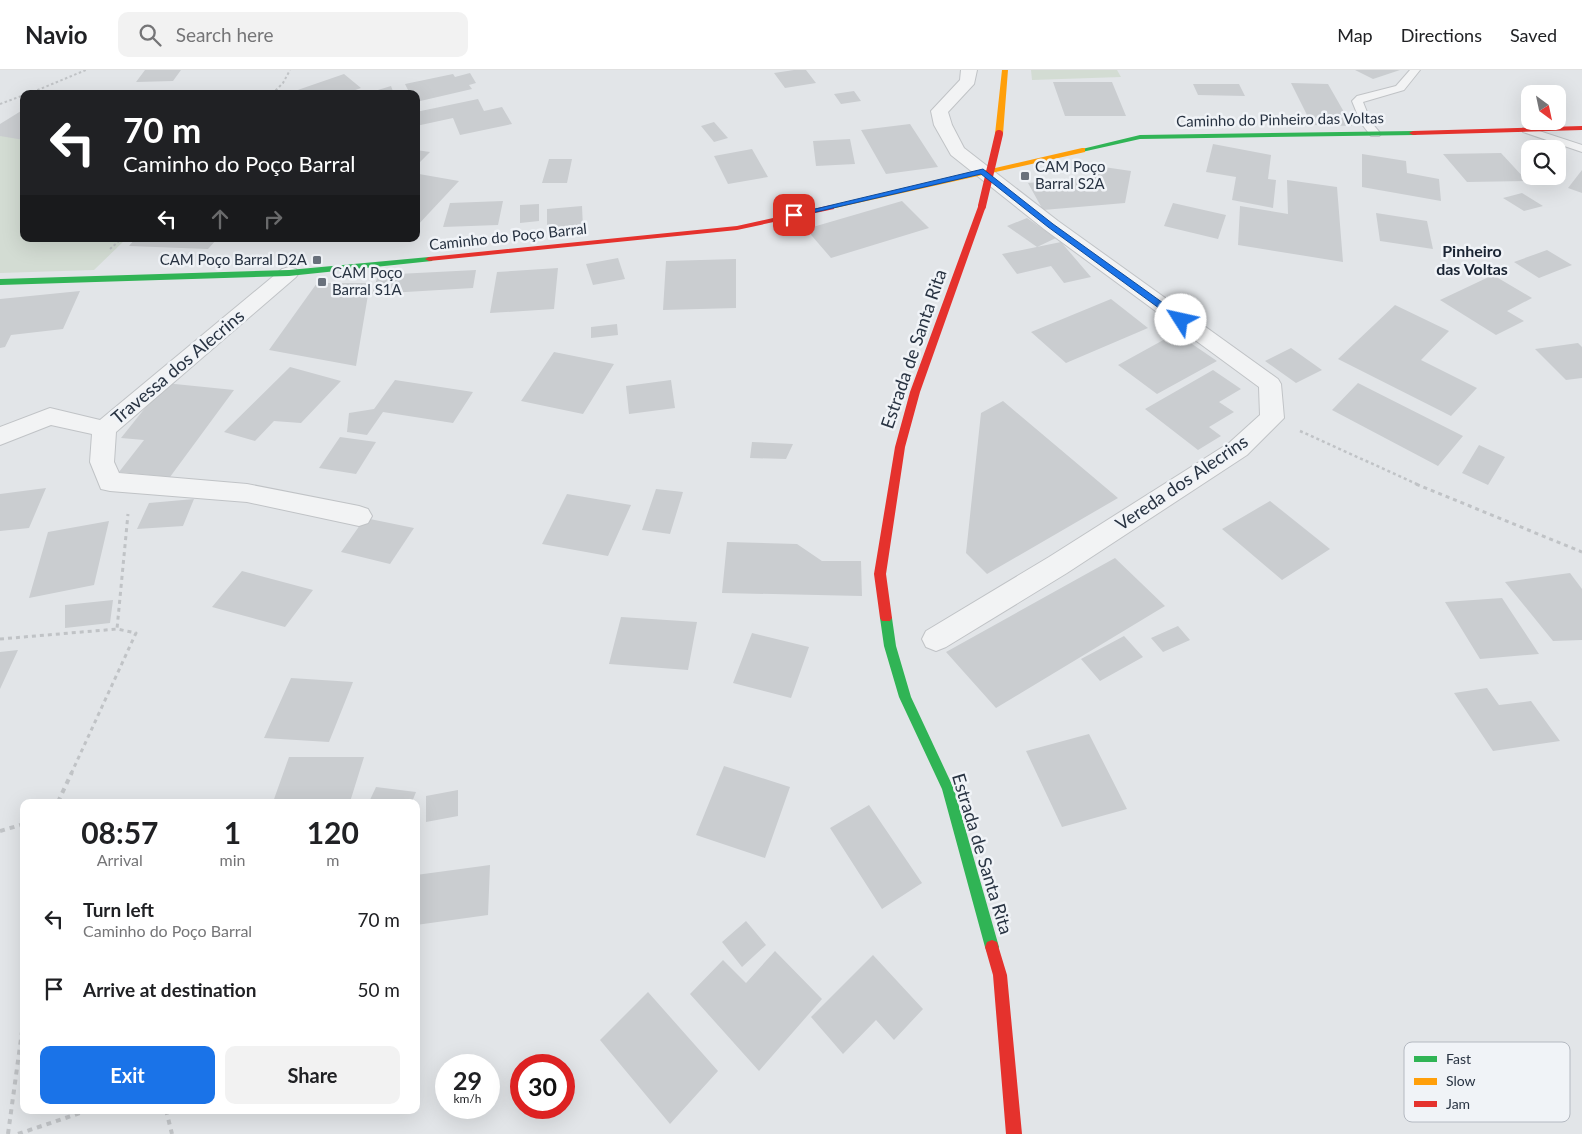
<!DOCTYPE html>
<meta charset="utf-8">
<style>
:root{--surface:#fff;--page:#f2f2f2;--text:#202124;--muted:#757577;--line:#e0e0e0;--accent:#1a73e8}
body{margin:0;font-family:Lato,sans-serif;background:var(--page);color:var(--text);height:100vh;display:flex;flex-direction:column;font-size:19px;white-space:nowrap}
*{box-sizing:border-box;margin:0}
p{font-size:16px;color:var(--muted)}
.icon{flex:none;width:28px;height:28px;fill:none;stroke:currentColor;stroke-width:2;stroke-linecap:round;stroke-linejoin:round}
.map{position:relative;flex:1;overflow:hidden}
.sheet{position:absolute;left:20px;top:729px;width:400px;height:315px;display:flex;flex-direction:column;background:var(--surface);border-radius:10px;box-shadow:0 5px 20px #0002}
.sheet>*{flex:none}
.banner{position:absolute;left:20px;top:20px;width:400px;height:152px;border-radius:10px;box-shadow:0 5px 20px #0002;background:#202124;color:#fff;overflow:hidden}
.needle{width:32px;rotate:147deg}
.fabs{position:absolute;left:1521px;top:15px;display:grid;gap:10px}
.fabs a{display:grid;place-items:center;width:45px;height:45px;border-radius:10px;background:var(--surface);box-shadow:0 5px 20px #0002;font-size:25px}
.speed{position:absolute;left:435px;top:984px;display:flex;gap:10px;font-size:25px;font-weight:700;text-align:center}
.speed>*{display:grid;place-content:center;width:65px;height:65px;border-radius:50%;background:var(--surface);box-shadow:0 5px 20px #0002;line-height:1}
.speed small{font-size:12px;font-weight:400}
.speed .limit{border:8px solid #d22;background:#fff;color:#111}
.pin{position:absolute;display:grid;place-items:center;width:42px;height:42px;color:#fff;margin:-21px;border-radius:10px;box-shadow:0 2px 8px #0006}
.me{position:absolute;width:55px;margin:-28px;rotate:305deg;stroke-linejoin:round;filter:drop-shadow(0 0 4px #0008)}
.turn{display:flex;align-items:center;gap:18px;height:105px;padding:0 20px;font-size:22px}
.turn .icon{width:65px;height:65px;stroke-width:2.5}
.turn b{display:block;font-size:35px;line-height:42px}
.lanes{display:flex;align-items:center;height:48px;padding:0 20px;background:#0003;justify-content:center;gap:25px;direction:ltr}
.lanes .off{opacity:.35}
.eta{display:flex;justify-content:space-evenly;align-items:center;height:85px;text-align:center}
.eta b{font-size:30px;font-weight:700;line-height:35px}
.action{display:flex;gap:10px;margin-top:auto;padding:10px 20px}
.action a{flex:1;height:58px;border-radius:10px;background:var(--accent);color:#fff;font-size:20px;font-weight:700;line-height:58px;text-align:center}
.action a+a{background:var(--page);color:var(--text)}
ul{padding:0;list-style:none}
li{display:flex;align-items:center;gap:15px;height:70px;padding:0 20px}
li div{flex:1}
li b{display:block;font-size:19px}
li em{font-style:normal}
header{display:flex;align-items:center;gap:30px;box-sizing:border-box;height:70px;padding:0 25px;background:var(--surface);border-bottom:1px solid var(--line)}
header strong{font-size:24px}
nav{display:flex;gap:28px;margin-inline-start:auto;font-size:18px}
.search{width:350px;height:45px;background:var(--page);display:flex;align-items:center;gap:12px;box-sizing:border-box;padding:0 18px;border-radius:10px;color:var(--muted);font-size:19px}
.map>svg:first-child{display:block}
.green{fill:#d3dcd3}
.building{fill:#cacdd0}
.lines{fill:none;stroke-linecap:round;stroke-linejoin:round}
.lane-casing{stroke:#c0c3c6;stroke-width:2}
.street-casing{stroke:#c0c3c6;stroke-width:2}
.path-far3{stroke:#c0c3c6;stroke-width:2;stroke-dasharray:2.5 2.5;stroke-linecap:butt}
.path-far2{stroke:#c0c3c6;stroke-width:2.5;stroke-dasharray:3 3;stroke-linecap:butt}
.path-far1{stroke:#c0c3c6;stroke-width:3;stroke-dasharray:4 4;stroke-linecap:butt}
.path{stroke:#c0c3c6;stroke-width:4;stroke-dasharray:5 5;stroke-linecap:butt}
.lane{fill:#f2f3f4;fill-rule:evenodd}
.street{fill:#f2f3f4;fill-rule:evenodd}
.fast{fill:#30b455;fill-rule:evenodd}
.slow{fill:#ff9f0a;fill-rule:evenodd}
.jam{fill:#e5322d;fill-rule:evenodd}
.jam-bridge{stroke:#e5322d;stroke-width:8}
.route{fill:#1a73e8;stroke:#114b97}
.poi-dot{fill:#69717c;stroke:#f0f3f7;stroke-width:2}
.labels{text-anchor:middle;stroke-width:5;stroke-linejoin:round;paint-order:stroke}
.far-street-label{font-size:15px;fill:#283342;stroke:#f0f3f7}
.far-poi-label{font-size:15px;fill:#283342;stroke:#f0f3f7;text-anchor:start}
.far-neighbourhood-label{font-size:16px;font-weight:bold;fill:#1a2433;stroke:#f0f3f7}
.street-label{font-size:18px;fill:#283342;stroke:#f0f3f7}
.key{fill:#f0f3f7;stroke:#b4b9c1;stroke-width:1}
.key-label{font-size:14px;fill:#283342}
</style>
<header>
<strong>Navio</strong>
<div class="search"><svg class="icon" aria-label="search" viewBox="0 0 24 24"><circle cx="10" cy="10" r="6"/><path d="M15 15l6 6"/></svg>Search here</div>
<nav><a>Map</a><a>Directions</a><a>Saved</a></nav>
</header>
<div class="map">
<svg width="1582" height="1064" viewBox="0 0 1582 1064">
<rect width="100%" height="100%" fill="#e2e5e8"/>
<path class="green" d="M1031,0H1117L1121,7L1032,10Z
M0,65L24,67V169H126L94,200L0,203Z"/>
<path class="building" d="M145,0H181L173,11L136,12Z
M794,0H806L816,13L785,18L774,3Z
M1355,0H1400L1373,9Z
M470,3L476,13L469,15L472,19L416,32V24H410L405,14L453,4L455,7Z
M344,4L361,18L344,24H286Z
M1053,12H1112L1126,46H1065Z
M1291,13L1328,14L1352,56L1312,55Z
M1193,14H1239L1245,26L1198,25Z
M391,16L394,24H368V23Z
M854,21L861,31L841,34L834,24Z
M478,29L484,41L502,37L512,54L460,65L453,48L416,56V42Z
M21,41H24V70L0,66V54Z
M714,52L728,68L714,72L701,56Z
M910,54L938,97L886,104L861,60Z
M850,69L855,94L816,96L813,71Z
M1213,74L1271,85L1268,109L1276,110L1273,138L1232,130L1236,107L1206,102Z
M752,79L768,107L728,114L714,86Z
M416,80L430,82L416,96Z
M1501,83L1527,111L1467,112L1443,84Z
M1362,84L1406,91L1407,103L1439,109L1441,131L1362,117Z
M549,89H572L567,113H542Z
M1097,96L1131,101L1125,133L1043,140L1028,113L1095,107Z
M1582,100V123L1568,118Z
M419,104L459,111L416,157V106Z
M1287,110L1337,117L1343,192L1238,175L1240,136L1288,144Z
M1522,123L1543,136L1524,141L1503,128Z
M503,131L498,155L443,157L450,133Z
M902,131L929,158L831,188L806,159Z
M1173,133L1226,145L1218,169L1164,156Z
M539,134V151L520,153V135Z
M582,136L583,158L547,161V139Z
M1376,143L1427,151L1433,179L1380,171Z
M1027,148L1056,168L1037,177L1007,156Z
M135,169H217L208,179L129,176Z
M1061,172L1091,207L1064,213L1051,196L1017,204L1002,184Z
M1547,180L1572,195L1539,208L1514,192Z
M618,188L625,209L593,215L586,194Z
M736,189V238L663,240L666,191Z
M558,198L554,239L490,243L497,202Z
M476,200L473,218L372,224L378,205Z
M1493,205L1532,228L1507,241L1524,251L1496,265L1440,230Z
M317,213H370L356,296L269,280Z
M80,221L63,259L11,265L5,277L0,278V229Z
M1111,229L1148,258L1066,293L1031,262Z
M1395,235L1449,261L1421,290L1477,318L1451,346L1338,289Z
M617,254L618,265L591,268V257Z
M1176,263L1217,291L1157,324L1118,295Z
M1578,273L1582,277V308L1566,310L1535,279Z
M1291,278L1322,300L1296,313L1265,291Z
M554,282L614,294L583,344L521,331Z
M290,297L341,311L301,353L274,351L255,371L224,362Z
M1213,300L1241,319L1219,332L1234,342L1209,357L1221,366L1198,380L1145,339Z
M395,310L473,322L453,353L383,342L367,365L347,362L349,343L374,339Z
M671,310L675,338L629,344L626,316Z
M165,313L234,320L170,407L119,402L144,370L121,368Z
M1358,313L1463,366L1438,396L1332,340Z
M1003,331L1118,428L987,504L966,483L981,343Z
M340,367L376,372L356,404L319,398Z
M752,372L793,374L786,389L750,388Z
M1479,375L1505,387L1488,415L1462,403Z
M46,418L29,458L0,461V424Z
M656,419L683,422L670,464L642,460Z
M567,424L631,435L608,486L542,474Z
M194,429L183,456L137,459L149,433Z
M1270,431L1330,479L1282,510L1222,459Z
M365,448L414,458L390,494L341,482Z
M109,451L94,515L29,528L48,462Z
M727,472L797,474L822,491H861L862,526L722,523Z
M1115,488L1165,536L996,638L946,582Z
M242,501L313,520L285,557L212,537Z
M1570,503L1582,519V570L1553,571L1505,512Z
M1502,528L1539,584L1480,589L1445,532Z
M113,530L110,553L65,558V535Z
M621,547L697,552L688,600L609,594Z
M1178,556L1190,570L1163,582L1151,568Z
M752,563L809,577L791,628L733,613Z
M1124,566L1143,587L1100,611L1081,589Z
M18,580L0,619V582Z
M291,608L353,612L329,672L264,668Z
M1487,618L1499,635L1531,631L1560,671L1493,681L1454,623Z
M1089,664L1127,739L1062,757L1026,681Z
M289,687H364L350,732H273Z
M724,696L790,717L765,788L696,765Z
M376,717L416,722L412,732H369Z
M458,720V746L426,752V726Z
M869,735L922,813L882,839L830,758Z
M490,795L488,845L416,855V805Z
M746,851L766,875L742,897L722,872Z
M775,881L822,929L759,1001L690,924L723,890L746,913Z
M873,885L923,939L894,970L876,950L843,984L811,947Z
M648,922L718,1001L670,1054L600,970Z"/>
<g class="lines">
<g class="lane-casing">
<path id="lane" d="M1410,0H1420L1404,20L1363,32L1371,52L1381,64L1379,66H1371L1361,53L1352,31L1357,26L1396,16Z
M1527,57L1582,75V82L1523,62V58Z"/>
</g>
<g class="street-casing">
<path id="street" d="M961,0H977L974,14L948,42L952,55L964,78L1058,151L1278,309L1281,314L1284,348L1247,385L1067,503L946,577L936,581L926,577L922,569L926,561L1049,487L1229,373L1260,345L1259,317L1044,159L951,85L934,55L931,41L960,10Z
M289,197L296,199L299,203L296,207L116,362L114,392L119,403L247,414L359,436L368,439L372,446L368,453L359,456L247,432L110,421L101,419L90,392L92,364L51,355L0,375V357L50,338L100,350L282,199Z"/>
</g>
<path class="path-far3" d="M28,24L86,0
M272,24L283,13L290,0
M0,34L24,25
M110,179L121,169"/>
<path class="path-far2" d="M1300,361L1419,415"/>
<path class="path-far1" d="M1416,414L1582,482
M0,569L117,559
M71,704L136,563L117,559L128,444"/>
<path class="path" d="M58,732L72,702
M0,761L24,754
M166,1040L172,1064
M8,1064L24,947
M18,1064L89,1040"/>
<use href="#lane" class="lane"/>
<use href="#street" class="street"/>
<path class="fast" d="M1413,61L1417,63L1416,65L1140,69L1082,82L1078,80L1140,65Z
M429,187L433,189L432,191L289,206L0,215V209L289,200Z
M886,543L890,545L892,548L896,576L911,627L954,719L999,877L997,882L992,884L987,882L985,877L942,719L899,627L884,576L880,548L882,545Z"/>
<path class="slow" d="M1002,0H1008L1003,64L999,66L995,64Z
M1082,78H1085V82L831,139L827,137Z"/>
<path class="jam" d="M1582,56V60L1413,65L1409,63L1413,61Z
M979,134L986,136L920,322L905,377L886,504L892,548L890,551H882L880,548L874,504L895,377L910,322Z
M831,135H834V139L737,160L429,191L425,189L429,187L737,156Z
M992,870L997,872L1007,905L1022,1064H1006L993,905L985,877L987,872Z"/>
<path class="jam-bridge" d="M982,136L999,64"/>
</g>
<path class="route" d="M983,99L1053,154L1184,248V252H1178L1048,157L981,104L794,147L790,145Z"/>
<g class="poi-dot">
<rect x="1020" y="101" width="10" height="10" rx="2.5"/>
<rect x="312" y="185" width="10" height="10" rx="2.5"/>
<rect x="317" y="207" width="10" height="10" rx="2.5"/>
</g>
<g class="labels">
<g class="far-street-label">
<text transform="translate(1280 50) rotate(-1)" y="5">Caminho do Pinheiro das Voltas</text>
<text transform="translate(508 167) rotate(-6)" y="5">Caminho do Poço Barral</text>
</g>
<g class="far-poi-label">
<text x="1035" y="102">CAM Poço<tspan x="1035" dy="17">Barral S2A</tspan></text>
<text x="307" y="195" text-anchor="end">CAM Poço Barral D2A</text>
<text x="332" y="208">CAM Poço<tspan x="332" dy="17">Barral S1A</tspan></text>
</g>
<g class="far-neighbourhood-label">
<text x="1472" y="187">Pinheiro<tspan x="1472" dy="18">das Voltas</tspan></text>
</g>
<g class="street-label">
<text transform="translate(914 279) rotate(-71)" y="6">Estrada de Santa Rita</text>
<text transform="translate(178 297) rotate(-40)" y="6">Travessa dos Alecrins</text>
<text transform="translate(1182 413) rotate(-34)" y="6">Vereda dos Alecrins</text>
<text transform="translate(982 784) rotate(73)" y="6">Estrada de Santa Rita</text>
</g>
</g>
<rect x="1404" y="972" width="166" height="80" rx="8" class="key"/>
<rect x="1414" y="986" width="23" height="6" fill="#30b455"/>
<rect x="1414" y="1008" width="23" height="7" fill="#ff9f0a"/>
<rect x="1414" y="1031" width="23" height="6" fill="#e5322d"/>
<g class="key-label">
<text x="1446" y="994">Fast</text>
<text x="1446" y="1016">Slow</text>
<text x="1446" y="1039">Jam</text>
</g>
</svg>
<div class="fabs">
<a><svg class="needle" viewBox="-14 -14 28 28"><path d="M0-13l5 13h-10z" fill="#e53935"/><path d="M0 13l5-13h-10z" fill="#757577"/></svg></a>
<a><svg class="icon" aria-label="search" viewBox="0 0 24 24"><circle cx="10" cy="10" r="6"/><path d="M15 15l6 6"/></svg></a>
</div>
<div class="speed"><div>29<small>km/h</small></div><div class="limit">30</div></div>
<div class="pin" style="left:794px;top:145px;background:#d93025"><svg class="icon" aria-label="arrive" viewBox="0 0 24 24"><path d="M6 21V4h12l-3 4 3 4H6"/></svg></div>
<svg class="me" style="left:1181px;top:250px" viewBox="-20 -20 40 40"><circle r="19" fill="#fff"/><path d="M0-13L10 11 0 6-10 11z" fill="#1a73e8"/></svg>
<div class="banner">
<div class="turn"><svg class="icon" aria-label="left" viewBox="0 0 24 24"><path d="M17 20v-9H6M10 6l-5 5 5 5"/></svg><div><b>70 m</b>Caminho do Poço Barral</div></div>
<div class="lanes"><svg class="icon" aria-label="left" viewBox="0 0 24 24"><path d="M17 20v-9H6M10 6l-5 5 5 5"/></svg><svg class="icon off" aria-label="ahead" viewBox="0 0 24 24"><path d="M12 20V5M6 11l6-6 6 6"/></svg><svg class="icon off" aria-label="right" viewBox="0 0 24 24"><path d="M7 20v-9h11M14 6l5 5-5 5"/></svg></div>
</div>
<section class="sheet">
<div class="eta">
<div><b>08:57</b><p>Arrival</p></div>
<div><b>1</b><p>min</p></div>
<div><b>120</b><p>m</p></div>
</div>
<ul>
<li><svg class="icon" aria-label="left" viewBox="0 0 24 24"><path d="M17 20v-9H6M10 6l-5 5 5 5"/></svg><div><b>Turn left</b><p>Caminho do Poço Barral</p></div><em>70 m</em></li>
<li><svg class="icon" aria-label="arrive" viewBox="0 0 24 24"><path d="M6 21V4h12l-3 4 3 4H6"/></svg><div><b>Arrive at destination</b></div><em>50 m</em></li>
</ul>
<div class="action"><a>Exit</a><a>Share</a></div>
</section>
</div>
